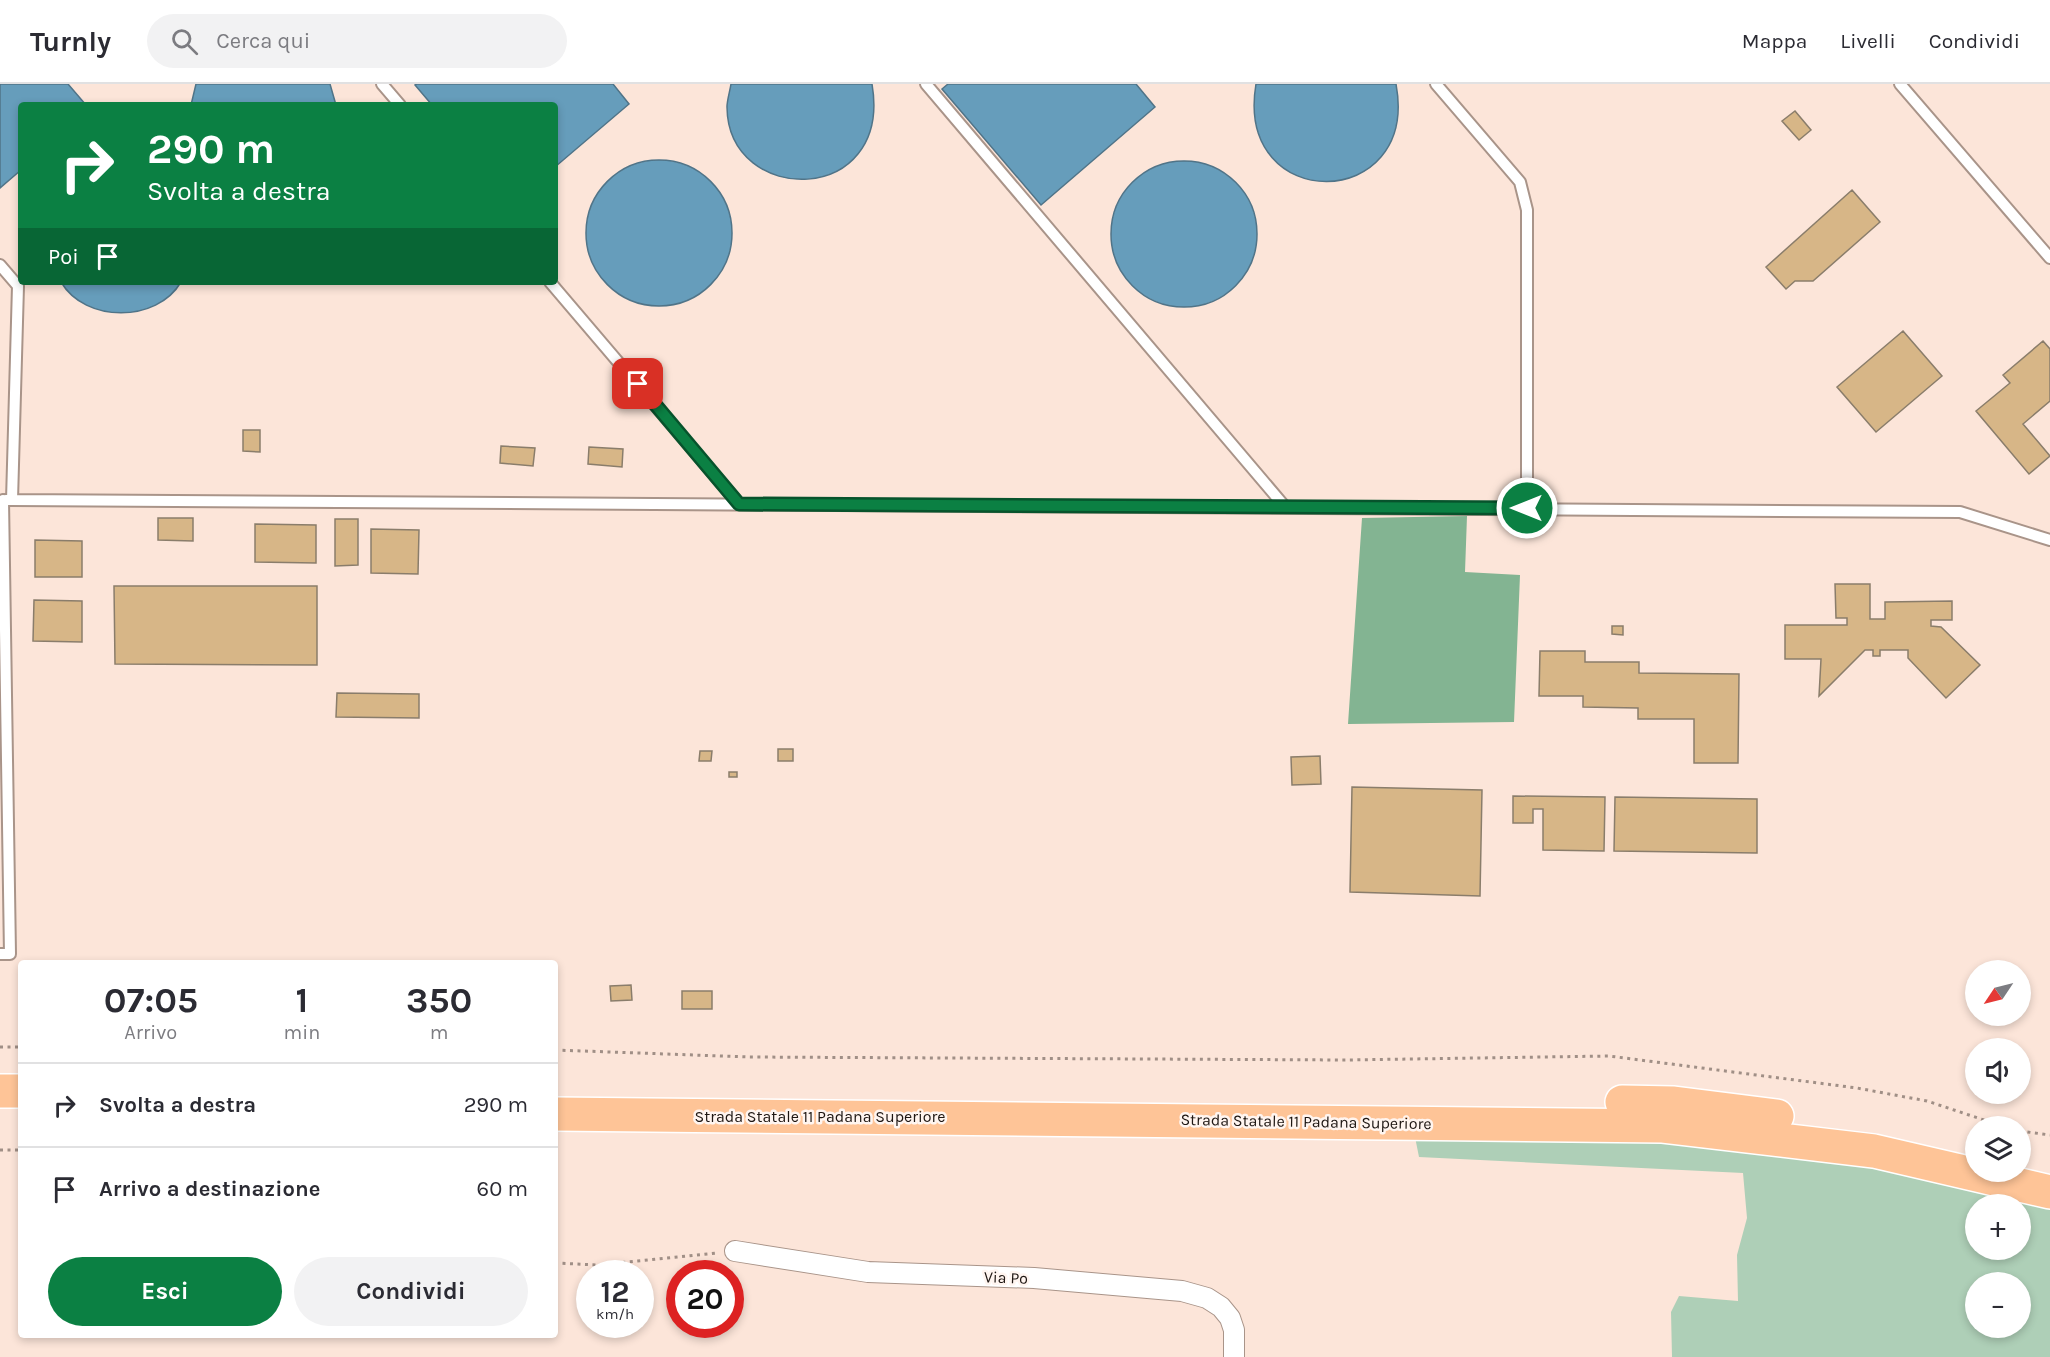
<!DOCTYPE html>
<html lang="it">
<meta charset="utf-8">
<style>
:root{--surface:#fff;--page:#f2f2f3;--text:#2b2b33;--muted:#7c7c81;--line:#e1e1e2;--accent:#0b8043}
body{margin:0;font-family:Karla,sans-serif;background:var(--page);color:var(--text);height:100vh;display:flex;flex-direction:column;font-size:22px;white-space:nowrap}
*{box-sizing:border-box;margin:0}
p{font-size:20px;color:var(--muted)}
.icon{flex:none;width:33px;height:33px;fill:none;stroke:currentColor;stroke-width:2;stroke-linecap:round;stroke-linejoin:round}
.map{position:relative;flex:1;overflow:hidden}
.panel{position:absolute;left:18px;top:876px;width:540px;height:378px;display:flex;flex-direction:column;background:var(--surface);border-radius:6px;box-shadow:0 3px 9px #0003}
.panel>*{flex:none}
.guide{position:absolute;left:18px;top:18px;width:540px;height:183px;border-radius:6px;box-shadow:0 3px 9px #0003;background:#0b8043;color:#fff;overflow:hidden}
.needle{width:39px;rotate:235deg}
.controls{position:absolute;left:1965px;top:876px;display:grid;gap:12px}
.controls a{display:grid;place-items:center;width:66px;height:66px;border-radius:50%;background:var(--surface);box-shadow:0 3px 9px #0003;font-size:30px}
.speed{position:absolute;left:576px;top:1176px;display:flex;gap:12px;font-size:30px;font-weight:700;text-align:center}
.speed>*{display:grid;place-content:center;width:78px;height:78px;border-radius:50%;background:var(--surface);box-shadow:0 3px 9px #0003;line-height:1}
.speed small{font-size:15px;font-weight:400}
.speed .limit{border:9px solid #d22;background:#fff;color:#111}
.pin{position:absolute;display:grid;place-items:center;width:51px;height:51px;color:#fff;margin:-26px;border-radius:12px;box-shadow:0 3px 9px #0006}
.me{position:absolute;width:66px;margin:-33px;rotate:270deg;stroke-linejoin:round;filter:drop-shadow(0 0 4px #0008)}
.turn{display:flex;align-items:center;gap:21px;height:126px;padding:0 30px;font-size:27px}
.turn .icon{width:78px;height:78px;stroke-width:2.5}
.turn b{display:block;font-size:42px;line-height:51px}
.then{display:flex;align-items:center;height:57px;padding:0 30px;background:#0003;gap:12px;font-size:22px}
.eta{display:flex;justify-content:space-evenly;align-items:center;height:102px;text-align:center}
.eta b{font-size:36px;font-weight:700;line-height:42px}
.action{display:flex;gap:12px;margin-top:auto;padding:12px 30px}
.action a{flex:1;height:69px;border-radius:36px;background:var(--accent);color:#fff;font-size:24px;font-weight:700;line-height:69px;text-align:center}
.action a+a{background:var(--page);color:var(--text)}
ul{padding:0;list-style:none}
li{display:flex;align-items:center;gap:18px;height:84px;padding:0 30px;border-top:2px solid var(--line)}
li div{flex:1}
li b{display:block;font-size:22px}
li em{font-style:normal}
header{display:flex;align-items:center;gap:36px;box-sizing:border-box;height:84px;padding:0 30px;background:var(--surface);border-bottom:2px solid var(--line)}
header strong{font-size:28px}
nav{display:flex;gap:33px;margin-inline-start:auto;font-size:21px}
.search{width:420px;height:54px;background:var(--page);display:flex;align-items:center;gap:15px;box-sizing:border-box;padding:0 21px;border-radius:33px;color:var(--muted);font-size:22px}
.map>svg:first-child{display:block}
.green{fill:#aecfb7;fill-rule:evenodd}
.forest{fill:#83b492}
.water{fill:#669dbb;stroke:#507488;stroke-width:1.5}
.building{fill:#d7b687;stroke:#8a7d6b;stroke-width:1.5}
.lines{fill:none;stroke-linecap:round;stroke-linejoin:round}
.service-casing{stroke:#a99489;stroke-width:14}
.minor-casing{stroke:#a99489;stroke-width:22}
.trunk-casing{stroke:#fff;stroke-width:36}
.path{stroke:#a08f86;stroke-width:3;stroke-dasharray:3 4.5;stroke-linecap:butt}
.service{stroke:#fff;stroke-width:10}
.minor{stroke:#fff;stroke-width:20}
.trunk{stroke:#fec497;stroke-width:33}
.route-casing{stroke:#07532c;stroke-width:15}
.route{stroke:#0b8043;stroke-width:10}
.labels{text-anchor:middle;stroke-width:5;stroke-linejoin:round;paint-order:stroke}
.street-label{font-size:16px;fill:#1e1612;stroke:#fff5f0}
</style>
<header>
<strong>Turnly</strong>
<div class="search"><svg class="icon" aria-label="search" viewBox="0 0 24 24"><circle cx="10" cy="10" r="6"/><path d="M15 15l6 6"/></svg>Cerca qui</div>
<nav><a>Mappa</a><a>Livelli</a><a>Condividi</a></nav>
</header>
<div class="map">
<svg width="2050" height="1273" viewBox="0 0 2050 1273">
<rect width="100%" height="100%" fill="#fce5d9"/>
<path class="green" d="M1558,1047L1827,1072L2050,1121V1273H1672L1671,1228L1679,1212L1738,1217L1737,1171L1747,1134L1743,1089L1419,1073L1414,1048ZM1976,1120H2020V1166H1976ZM1976,1198H2020V1244H1976Z"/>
<path class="forest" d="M1467,432L1465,488L1520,491L1514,638L1348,640L1362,434Z"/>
<path class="water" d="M0,0H68L86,21H21V86L0,104Z
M196,0H330L336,21H191Z
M417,0H613L629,20L555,83V21H432L415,1Z
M731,0H872C893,123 728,123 727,23C727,16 730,7 731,0Z
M948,0H1136L1155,23L1041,121L942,5Z
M1256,0H1396C1420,129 1234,131 1256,0Z
M586 149a73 73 0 1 1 146 0a73 73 0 1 1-146 0Z
M1111 150a73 73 0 1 1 146 0a73 73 0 1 1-146 0Z
M61,198H181C157,239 85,239 61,198Z"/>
<path class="building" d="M1795,27L1811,46L1799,56L1782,37Z
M1852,106L1880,138L1813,197H1795L1786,205L1766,183Z
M1903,247L1942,292L1876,348L1837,303Z
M2043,257L2050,265V317L2023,340L2050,372L2029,390L1976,327L2010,299L2003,291Z
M243,346H260V368L243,367Z
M501,362L535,364L533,382L500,379Z
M589,363L623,365L622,383L588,380Z
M158,434H193V457L158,456Z
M335,435H358V481L335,482Z
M255,440L316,441V479L255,478Z
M371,445L419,446L418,490L371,489Z
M35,456L82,457V493H35Z
M1835,500H1870V535H1885V518L1952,517V536H1931V542L1941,543L1980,581L1946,614L1908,574V566H1880V572H1873V566H1865L1819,612L1821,575H1785V541H1847V534H1836Z
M114,502H317V581L115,580Z
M34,516L82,517V558L33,557Z
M1612,542H1623V551L1612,550Z
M1540,567H1585V578H1639V589L1739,590L1738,679H1694V635H1638V624L1583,623V612H1539Z
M337,609L419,610V634L336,633Z
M778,665H793V677H778Z
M700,667H712L711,677H699Z
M1320,672L1321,700L1292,701L1291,673Z
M729,688H737V693H729Z
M1352,703L1482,706L1480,812L1350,808Z
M1513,712L1605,713L1604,767L1543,766V725H1533V739H1513Z
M1615,713L1757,715V769L1614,767Z
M631,901L632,916L611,917L610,902Z
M682,907H712V925H682Z"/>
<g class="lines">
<g class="service-casing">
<path id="service" d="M382,0L400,21
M926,0L1286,424
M1436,0L1520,98L1527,126V424
M1900,0L2050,174
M0,181L18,202L12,416H6
M550,198L739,420
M12,416L1960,428L2050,456
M0,870H10L3,416"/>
</g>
<g class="minor-casing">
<path id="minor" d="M735,1167L868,1188L1034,1194L1182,1207L1207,1214L1221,1223L1230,1234L1234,1246V1273"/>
</g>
<g class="trunk-casing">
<path id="trunk" d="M0,1007H21
M1622,1018L1674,1019L1777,1032
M555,1030L1663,1042L1874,1067L2050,1108"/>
</g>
<path class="path" d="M0,963H21
M555,966L749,973L1345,976L1609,972L1857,1004L1927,1017L2002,1042
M2020,1047L2050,1051
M0,1066H21
M555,1179L598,1181L718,1169"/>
<use href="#service" class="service"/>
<use href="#minor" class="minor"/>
<use href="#trunk" class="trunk"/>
</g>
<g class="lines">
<g class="route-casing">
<path id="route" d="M638,300L739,420L1527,424"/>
</g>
<use href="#route" class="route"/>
</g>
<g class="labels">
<g class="street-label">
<text x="820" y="1038">Strada Statale 11 Padana Superiore</text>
<text transform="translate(1306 1037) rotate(1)" y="6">Strada Statale 11 Padana Superiore</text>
<text transform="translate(1006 1193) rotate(2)" y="6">Via Po</text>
</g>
</g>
</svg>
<div class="controls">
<a><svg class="needle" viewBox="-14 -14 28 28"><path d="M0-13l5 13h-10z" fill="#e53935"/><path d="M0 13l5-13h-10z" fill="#7c7c81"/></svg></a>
<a><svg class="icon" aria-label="sound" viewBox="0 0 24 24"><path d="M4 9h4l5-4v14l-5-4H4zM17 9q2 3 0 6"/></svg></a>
<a><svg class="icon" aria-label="layers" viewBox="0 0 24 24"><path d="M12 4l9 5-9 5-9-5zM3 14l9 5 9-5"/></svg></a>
<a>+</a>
<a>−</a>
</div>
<div class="speed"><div>12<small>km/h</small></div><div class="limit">20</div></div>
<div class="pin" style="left:638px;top:300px;background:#d93025"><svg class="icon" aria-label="arrive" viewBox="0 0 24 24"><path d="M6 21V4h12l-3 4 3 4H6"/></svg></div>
<svg class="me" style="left:1527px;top:424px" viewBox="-20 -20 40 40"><circle r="17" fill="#0b8043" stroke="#fff" stroke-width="3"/><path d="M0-11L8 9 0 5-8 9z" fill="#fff"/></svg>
<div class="guide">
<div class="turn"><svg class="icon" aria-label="right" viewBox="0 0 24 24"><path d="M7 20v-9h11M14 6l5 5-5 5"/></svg><div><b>290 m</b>Svolta a destra</div></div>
<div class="then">Poi<svg class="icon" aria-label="arrive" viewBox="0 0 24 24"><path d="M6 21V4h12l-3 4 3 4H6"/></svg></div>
</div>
<section class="panel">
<div class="eta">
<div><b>07:05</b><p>Arrivo</p></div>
<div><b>1</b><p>min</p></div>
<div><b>350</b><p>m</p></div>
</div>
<ul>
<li><svg class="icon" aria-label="right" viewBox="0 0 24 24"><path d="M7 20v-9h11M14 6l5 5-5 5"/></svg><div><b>Svolta a destra</b></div><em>290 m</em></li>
<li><svg class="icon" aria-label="arrive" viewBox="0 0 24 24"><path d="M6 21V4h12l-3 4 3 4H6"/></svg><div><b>Arrivo a destinazione</b></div><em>60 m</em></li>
</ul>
<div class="action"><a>Esci</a><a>Condividi</a></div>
</section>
</div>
